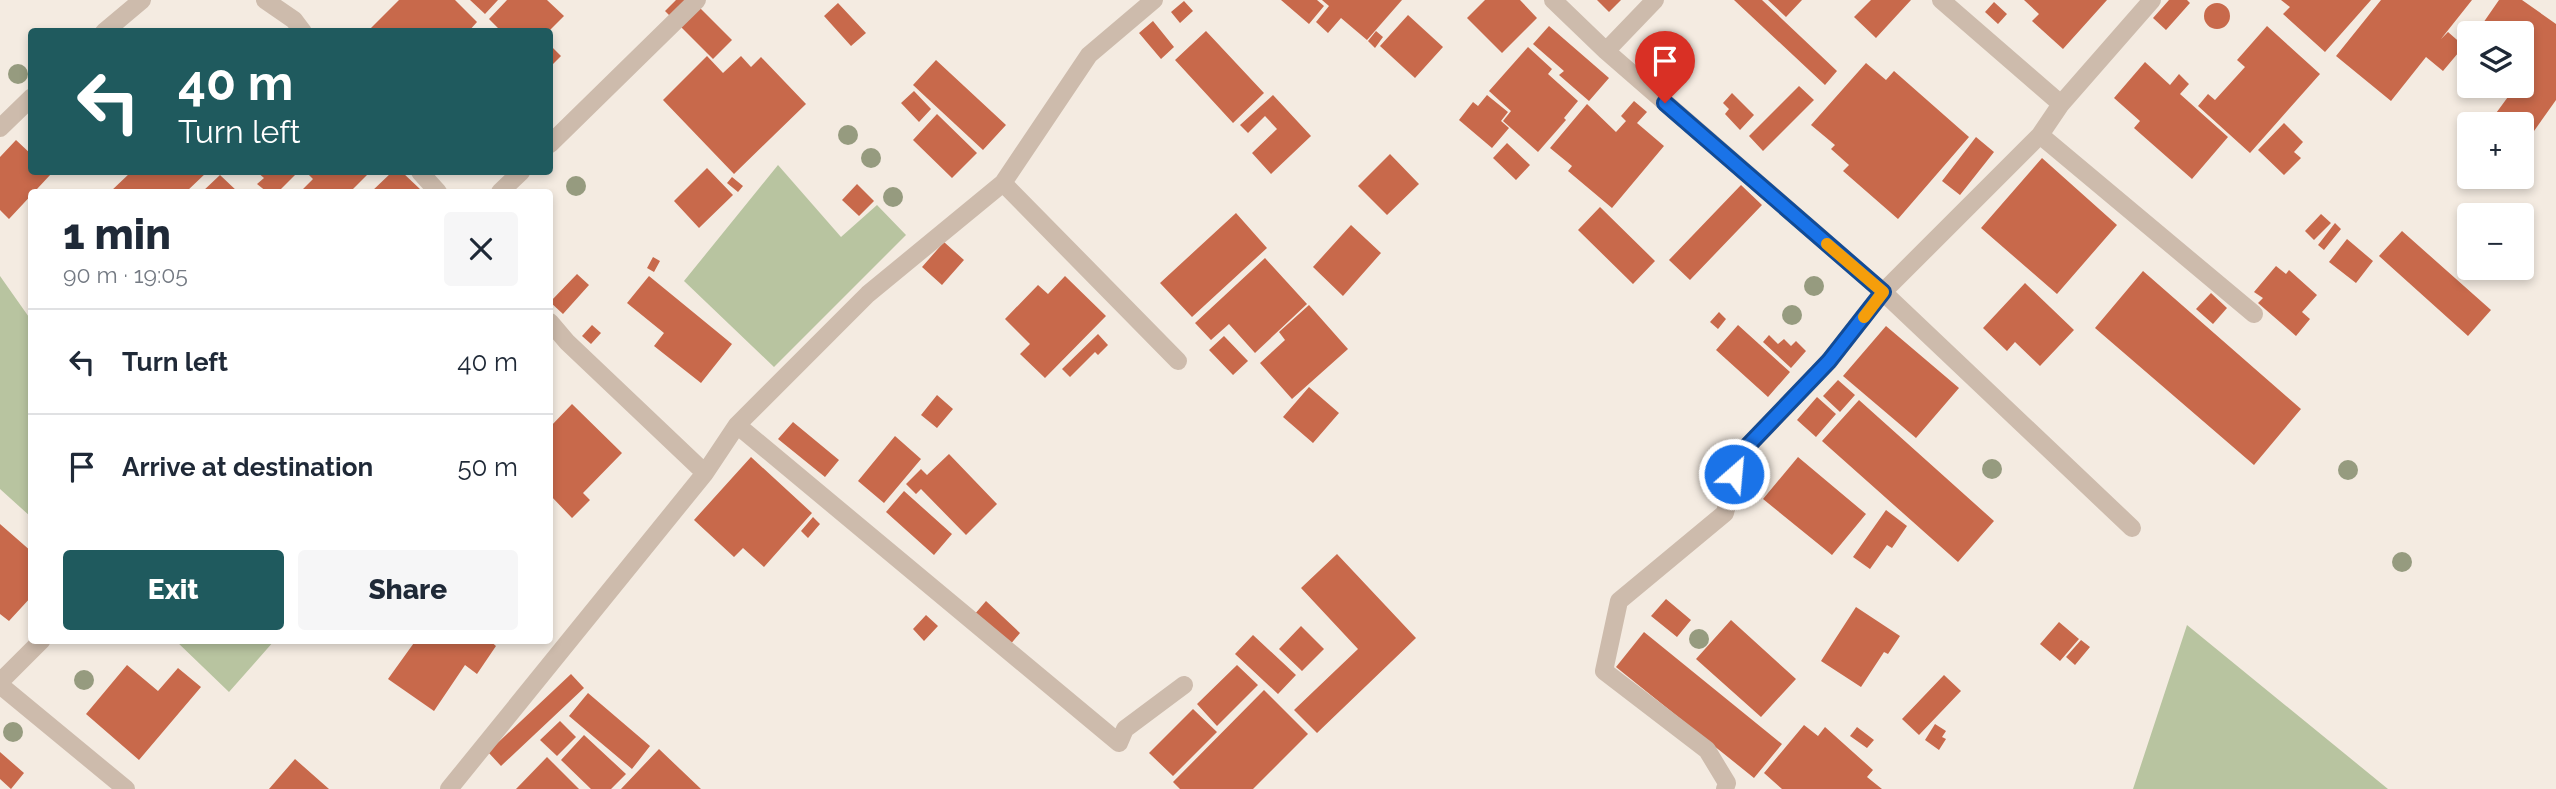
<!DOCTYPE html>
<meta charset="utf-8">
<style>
:root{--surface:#fff;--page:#f6f6f7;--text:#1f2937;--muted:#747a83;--line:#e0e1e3;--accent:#1f5a5e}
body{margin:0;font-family:Raleway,sans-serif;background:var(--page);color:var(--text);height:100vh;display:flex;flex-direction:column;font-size:26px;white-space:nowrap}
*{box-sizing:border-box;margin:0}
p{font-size:23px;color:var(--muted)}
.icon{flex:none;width:38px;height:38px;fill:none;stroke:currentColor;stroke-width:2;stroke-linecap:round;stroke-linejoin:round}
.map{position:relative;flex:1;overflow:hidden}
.sheet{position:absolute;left:28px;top:189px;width:525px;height:455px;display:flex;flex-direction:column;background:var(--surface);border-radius:7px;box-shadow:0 4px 10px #0003}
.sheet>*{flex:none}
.guide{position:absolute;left:28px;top:28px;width:525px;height:147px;border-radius:7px;box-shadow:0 4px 10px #0003;background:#1f5a5e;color:#fff;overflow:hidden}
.controls{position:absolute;left:2457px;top:21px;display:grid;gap:14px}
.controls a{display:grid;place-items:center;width:77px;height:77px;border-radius:7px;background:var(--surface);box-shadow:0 4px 10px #0003;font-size:35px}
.pin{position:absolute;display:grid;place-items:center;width:60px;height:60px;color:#fff;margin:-72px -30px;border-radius:50% 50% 50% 0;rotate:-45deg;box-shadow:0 0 7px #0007}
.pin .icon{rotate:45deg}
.me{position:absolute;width:77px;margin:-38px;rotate:27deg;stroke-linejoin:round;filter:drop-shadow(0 0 5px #0008)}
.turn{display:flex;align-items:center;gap:24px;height:147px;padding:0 35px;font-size:32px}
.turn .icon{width:91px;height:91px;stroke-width:2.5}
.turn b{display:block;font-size:49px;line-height:60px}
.round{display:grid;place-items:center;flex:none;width:74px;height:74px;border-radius:7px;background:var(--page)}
.overview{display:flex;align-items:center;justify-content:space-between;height:119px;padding:0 35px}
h1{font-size:42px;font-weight:800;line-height:52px}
.action{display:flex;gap:14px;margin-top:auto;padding:14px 35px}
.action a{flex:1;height:80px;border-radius:7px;background:var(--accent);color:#fff;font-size:28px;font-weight:800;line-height:80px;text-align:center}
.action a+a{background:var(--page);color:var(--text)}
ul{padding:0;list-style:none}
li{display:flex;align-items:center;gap:21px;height:105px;padding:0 35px;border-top:2px solid var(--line)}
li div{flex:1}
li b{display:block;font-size:26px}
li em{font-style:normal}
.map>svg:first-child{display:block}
.green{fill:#b8c4a0}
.building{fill:#c8694b}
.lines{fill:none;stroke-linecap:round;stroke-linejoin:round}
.street{stroke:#cdbbac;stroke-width:18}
.tree{fill:#969b7f}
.route-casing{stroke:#114b97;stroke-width:18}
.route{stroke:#1a73e8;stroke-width:12}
.slow{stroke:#f59e0b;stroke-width:12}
</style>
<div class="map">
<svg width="2556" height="789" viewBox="0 0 2556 789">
<rect width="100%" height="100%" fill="#f4ebe1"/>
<path class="green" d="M778,165L841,237L877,205L906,235L774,367L684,281Z
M0,276L31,320V517L0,489Z
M2187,625L2388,789H2133Z
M176,641H274L229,692Z"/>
<path class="building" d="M399,0H455L477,22L468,32H367Z
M470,0H498L485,14Z
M507,0H547L564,16L548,32H502L489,19Z
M676,0H692L732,40L713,59L665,11Z
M1281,0H1317L1324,6L1309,24Z
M1322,0H1402L1367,40L1341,18L1328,33L1316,22L1329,6Z
M1485,0H1520L1537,18L1502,53L1467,18Z
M1597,0H1621L1609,12Z
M1734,0H1762L1837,71L1825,85Z
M1768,0H1802L1786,17Z
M1871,0H1911L1876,38L1854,17Z
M2024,0H2107L2063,49L2032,21L2039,14Z
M2169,0H2187L2190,3L2166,30L2153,18Z
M2281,0H2371L2325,52L2283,14L2290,7Z
M2381,0H2472L2441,39L2448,32L2464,46L2443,71L2426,57L2391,101L2336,56Z
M2499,0H2522L2556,24V100L2522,148V124H2488L2516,86H2522V77L2532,63L2522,56V33H2491L2481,26Z
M1184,1L1193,11L1180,23L1171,12Z
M1994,2L2007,14L1998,24L1985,12Z
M2204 16a13 13 0 1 1 26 0a13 13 0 1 1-26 0Z
M838,3L866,33L851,46L824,16Z
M1408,15L1443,47L1415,78L1380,46Z
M1153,21L1174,47L1161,59L1139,33Z
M1549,26L1609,78L1589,101L1559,75L1564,71L1533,44Z
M2267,26L2320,74L2250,153L2198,106L2208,94L2215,100L2245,67L2237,60Z
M1206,31L1264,93L1233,123L1175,60Z
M1376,31L1383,37L1375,48L1368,41Z
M550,45L561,56L550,67Z
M1528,47L1552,69L1548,74L1578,101L1564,118L1566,120L1538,152L1503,121L1511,111L1489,91Z
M707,56L723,73L741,56L751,67L761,57L806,104L734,174L663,100Z
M936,60L1006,125L983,150L913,85Z
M2145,62L2170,85L2179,74L2189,84L2180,94L2228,137L2192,179L2134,128L2140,121L2114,98Z
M1866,63L1886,80L1894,71L1969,137L1898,219L1843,171L1849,165L1831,149L1835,145L1811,125Z
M1799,86L1814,100L1763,151L1749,136Z
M914,91L931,109L919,122L901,103Z
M1732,93L1754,115L1740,130L1725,114L1729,109L1723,103Z
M1273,95L1311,136L1271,174L1252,153L1277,129L1265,116L1248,133L1240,125Z
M1487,95L1508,112L1501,121L1509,128L1492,148L1459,120L1473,102L1478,106Z
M1634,101L1647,112L1637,123L1664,146L1612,208L1568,171L1572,166L1550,148L1587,104L1616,132L1626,121L1621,116Z
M937,114L977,153L952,178L913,140Z
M2284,123L2303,142L2294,152L2301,158L2284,175L2258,150Z
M1976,137L1994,152L1960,195L1942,181Z
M16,140L32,155V172H49L51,174L9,219L0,210V157Z
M1507,143L1530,165L1516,180L1493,158Z
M1390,154L1419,184L1387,215L1358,186Z
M2042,158L2117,225L2057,294L1981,228Z
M707,168L733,195L699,228L674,201Z
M131,172H207L186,192H110Z
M257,172H298L278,192H267L257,184L264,178Z
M309,172H370L350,192H300L313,179L307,173Z
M392,172H402L421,190L419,192H371Z
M220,175L238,192H202Z
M732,177L743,186L738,192L727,183Z
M857,184L874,201L859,216L842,200Z
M1741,185L1762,205L1690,280L1669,260Z
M1600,207L1655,261L1633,284L1578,230Z
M1236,213L1267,248L1192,317L1160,283Z
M2321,214L2331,223L2314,240L2305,231Z
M2335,223L2341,229L2324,250L2318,245Z
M1351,225L1381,253L1343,296L1313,267Z
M2402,231L2491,310L2468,336L2379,256Z
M2347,239L2373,261L2356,283L2329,262Z
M944,242L964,260L942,285L922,267Z
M653,257L660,261L654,272L647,268Z
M1265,258L1307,304L1255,353L1229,324L1211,340L1195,323Z
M2276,266L2286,274L2289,270L2317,295L2302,312L2310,319L2296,336L2258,303L2263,298L2254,292Z
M2143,271L2301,409L2254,465L2095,328Z
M577,274L589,285L563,314L550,302Z
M649,276L732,344L701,383L654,346L664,333L627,303Z
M1065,276L1106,316L1045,378L1020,354L1030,344L1005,319L1038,285L1048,294Z
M2025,283L2074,330L2040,366L2015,342L2007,351L1983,328Z
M2211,293L2227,308L2213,324L2196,309Z
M1309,305L1348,349L1292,399L1260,363L1285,340L1279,332Z
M1719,312L1726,319L1718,329L1710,322Z
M592,325L601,333L591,344L582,336Z
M1738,325L1790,372L1768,397L1716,350Z
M1886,326L1959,388L1916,438L1843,376Z
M1098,334L1108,345L1098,355L1095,352L1070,377L1062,369Z
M1769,335L1778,344L1784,339L1791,346L1796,341L1806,351L1791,368L1763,342Z
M1224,336L1248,361L1233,375L1209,350Z
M1838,380L1855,395L1840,412L1823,396Z
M1309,387L1339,413L1313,443L1283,417Z
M937,395L953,409L937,428L921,415Z
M1817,397L1836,414L1816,437L1797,420Z
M1859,400L1994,521L1958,562L1822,441Z
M572,404L622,453L583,493L590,500L572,518L550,495V427Z
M793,422L839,460L825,477L778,439Z
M895,436L921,459L884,503L858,481Z
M949,454L997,504L966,535L921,489L916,494L906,484L921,469L927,475Z
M751,457L812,513L764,567L743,548L734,557L694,520Z
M1798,457L1866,514L1832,555L1763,499Z
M904,491L952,534L934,555L886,512Z
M1886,510L1907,526L1892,548L1887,545L1870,569L1853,557Z
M813,517L820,524L808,538L801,531Z
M0,524L32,552V596L9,621L0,614Z
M1337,554L1416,638L1317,733L1294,710L1358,649L1301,588Z
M1666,599L1691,620L1677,637L1651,616Z
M986,601L1020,633L1009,646L974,615Z
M1856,607L1900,636L1888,654L1884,652L1861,687L1821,661Z
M926,615L938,626L924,641L913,629Z
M1731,620L1796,679L1761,717L1696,659Z
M2059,622L2079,639L2060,661L2040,644Z
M1301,626L1324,649L1302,671L1279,649Z
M1644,632L1782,744L1754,778L1616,667Z
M1253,635L1296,675L1278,694L1235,654Z
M416,640H489L496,646L477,674L465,665L434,711L388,679Z
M2081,640L2090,647L2075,665L2066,657Z
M127,665L158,691L178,668L201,687L139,760L86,714Z
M1237,665L1258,685L1217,726L1197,704Z
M571,674L584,688L501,766L488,752Z
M1944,675L1961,691L1919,735L1902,719Z
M1264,690L1308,734L1253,789H1180L1173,782Z
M588,693L650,746L632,769L569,716Z
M1193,709L1217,732L1173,776L1149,753Z
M560,721L576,737L557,756L540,740Z
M1935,724L1946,731L1942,737L1946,739L1939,750L1925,740Z
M1804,725L1818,736L1825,727L1873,770L1867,777L1882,789H1782L1764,773Z
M1857,727L1874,740L1867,748L1850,736Z
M584,735L626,774L611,789H591L561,760Z
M659,749L701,789H621Z
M0,752L24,773L11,789L0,779Z
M547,757L579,789H516Z
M295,759L329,789H269Z"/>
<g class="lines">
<path class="street" d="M265,0L294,20L303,32
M1553,0L1606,51L1883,292L2132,528
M1941,0L2061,104
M104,32L142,0
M1606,51L1655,0
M0,128L32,97
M2040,135L2254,314
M550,144L697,0
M420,172L438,192
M1003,183L1178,361
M500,192L521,172
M550,322L567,342L705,473
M737,425L1119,743L1125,729L1184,685
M0,682L42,640
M0,685L126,789
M449,789L705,473L737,425L868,294L1003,183L1089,55L1154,0
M1725,789L1727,783L1707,750L1604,671L1619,601L1725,513L1739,455L1829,361L1883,292L2040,135L2061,104L2152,0"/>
</g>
<g class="tree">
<circle cx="18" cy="74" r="10"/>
<circle cx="848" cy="135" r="10"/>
<circle cx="871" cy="158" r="10"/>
<circle cx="576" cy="186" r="10"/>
<circle cx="893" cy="197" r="10"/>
<circle cx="1814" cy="286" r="10"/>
<circle cx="1792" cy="315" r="10"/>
<circle cx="1992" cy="469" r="10"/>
<circle cx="2348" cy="470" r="10"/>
<circle cx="2402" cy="562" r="10"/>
<circle cx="1699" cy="639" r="10"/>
<circle cx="84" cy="680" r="10"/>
<circle cx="13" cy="732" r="10"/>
</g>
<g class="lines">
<g class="route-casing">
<path id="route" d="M1665,103L1883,292L1829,361L1739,455L1734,474"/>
</g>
<use href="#route" class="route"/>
<path class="slow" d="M1827,244L1883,292L1864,317"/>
</g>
</svg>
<div class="controls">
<a><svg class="icon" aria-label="layers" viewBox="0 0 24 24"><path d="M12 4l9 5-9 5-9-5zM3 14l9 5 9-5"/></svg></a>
<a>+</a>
<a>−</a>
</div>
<div class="pin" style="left:1665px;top:103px;background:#d93025"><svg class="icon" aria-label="arrive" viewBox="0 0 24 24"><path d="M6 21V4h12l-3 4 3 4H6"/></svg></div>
<svg class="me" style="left:1734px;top:474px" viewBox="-20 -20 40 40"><circle r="17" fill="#1a73e8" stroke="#fff" stroke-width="3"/><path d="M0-11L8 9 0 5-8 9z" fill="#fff"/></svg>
<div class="guide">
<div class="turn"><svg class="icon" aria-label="left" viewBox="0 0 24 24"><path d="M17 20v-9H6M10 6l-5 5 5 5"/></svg><div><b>40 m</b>Turn left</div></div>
</div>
<section class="sheet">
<div class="overview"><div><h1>1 min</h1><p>90 m · 19:05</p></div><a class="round"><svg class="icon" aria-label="close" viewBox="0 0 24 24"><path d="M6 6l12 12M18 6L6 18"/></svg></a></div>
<ul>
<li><svg class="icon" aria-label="left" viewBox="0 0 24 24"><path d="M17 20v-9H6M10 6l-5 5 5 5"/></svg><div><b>Turn left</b></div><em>40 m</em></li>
<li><svg class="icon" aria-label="arrive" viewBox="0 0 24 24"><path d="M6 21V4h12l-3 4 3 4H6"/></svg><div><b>Arrive at destination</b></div><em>50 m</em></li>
</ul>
<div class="action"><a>Exit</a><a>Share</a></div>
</section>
</div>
